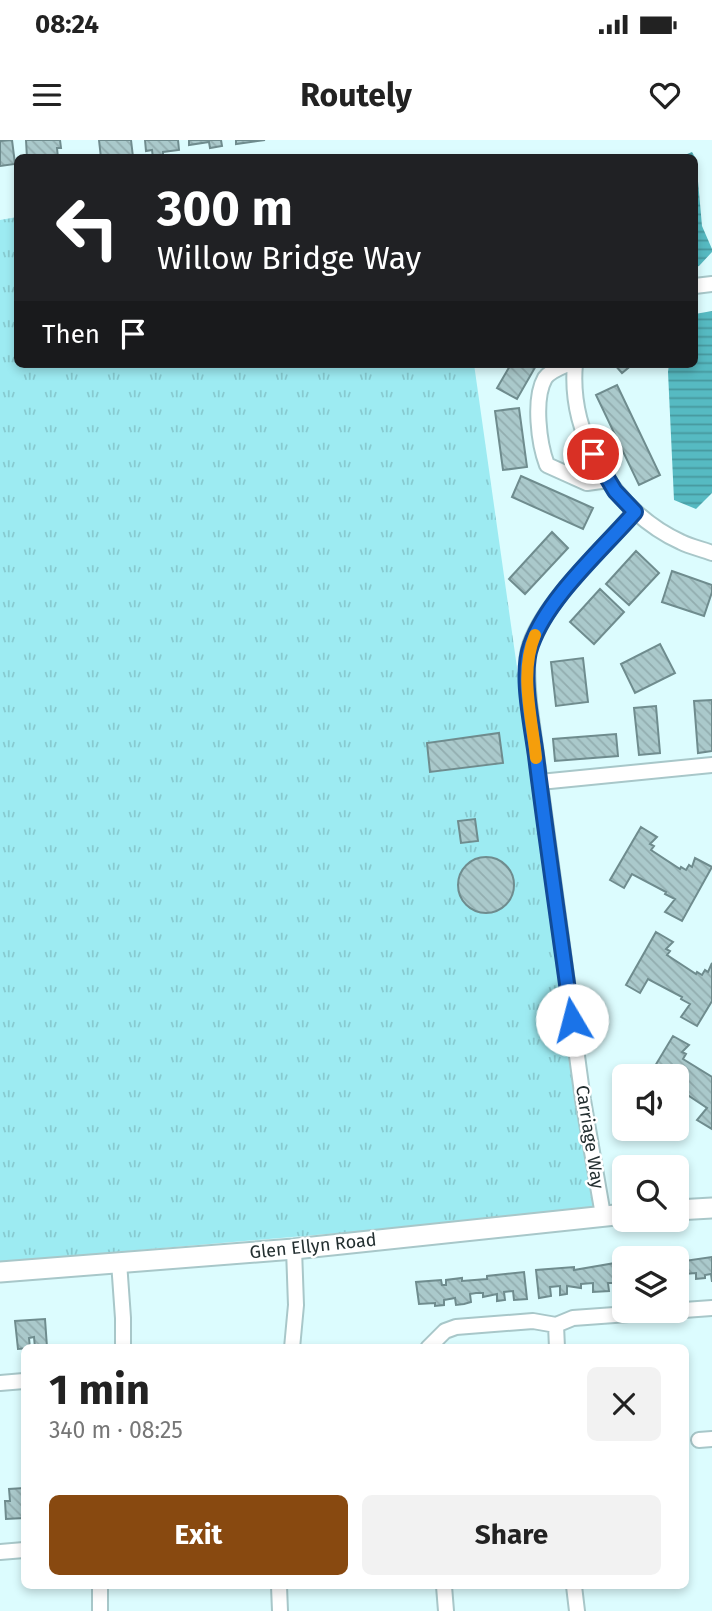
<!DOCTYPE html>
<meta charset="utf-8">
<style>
:root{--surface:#fff;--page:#f2f2f2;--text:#222;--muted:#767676;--accent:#884910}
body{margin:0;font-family:"Fira Sans",sans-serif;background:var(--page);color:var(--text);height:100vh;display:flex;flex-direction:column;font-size:26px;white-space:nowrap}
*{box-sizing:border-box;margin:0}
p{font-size:23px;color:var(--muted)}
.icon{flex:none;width:38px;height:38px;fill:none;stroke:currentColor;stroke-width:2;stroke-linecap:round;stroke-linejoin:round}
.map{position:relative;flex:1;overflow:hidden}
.details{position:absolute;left:21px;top:1204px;width:668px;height:245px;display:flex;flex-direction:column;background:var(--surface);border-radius:10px;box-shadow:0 4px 10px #0003}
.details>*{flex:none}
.top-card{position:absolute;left:14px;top:14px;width:684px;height:214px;border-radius:10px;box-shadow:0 4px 10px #0003;background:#202124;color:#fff;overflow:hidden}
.fabs{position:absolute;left:612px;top:924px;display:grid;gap:14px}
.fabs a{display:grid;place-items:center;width:77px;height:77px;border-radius:10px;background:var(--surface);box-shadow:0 4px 10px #0003;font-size:35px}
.pin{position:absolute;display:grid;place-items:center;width:60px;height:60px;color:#fff;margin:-30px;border:4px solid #fff;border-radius:50%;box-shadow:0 2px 7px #0007}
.me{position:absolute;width:77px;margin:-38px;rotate:352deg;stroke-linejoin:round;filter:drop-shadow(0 0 5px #0008)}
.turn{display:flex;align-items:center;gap:24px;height:147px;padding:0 28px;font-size:32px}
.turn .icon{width:91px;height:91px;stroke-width:2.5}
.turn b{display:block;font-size:49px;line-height:60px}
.then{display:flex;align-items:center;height:66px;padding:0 28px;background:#0003;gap:14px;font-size:26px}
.round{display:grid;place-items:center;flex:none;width:74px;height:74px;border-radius:10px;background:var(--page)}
.overview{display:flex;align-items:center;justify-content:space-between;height:119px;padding:0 28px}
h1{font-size:42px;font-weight:700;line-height:52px}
.action{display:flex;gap:14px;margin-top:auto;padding:14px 28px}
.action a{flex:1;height:80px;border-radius:10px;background:var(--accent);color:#fff;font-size:28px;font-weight:700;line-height:80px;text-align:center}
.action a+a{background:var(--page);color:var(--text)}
.status{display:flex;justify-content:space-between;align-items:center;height:49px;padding:0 35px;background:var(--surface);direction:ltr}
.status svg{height:19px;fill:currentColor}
header{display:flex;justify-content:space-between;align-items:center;height:91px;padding:0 28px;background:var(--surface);font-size:32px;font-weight:700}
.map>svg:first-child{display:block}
.grass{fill:url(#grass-tufts)}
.water{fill:url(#water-rules)}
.building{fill:url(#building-back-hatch);stroke:#6f8c8e;stroke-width:2}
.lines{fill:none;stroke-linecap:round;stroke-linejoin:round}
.street-casing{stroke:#a8c7c9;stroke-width:18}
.secondary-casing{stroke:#a8c7c9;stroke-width:23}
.street{stroke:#fff;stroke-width:14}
.secondary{stroke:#fff;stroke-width:19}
.route-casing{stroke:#114b97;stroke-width:18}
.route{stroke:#1a73e8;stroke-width:12}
.slow{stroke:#f59e0b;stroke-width:12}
.labels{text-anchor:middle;stroke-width:5;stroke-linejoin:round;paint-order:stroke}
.street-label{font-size:18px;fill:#232f30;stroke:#fff}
</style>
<div class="status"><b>08:24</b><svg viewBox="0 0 49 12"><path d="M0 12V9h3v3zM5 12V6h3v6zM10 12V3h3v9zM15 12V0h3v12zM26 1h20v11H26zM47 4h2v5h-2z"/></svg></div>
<header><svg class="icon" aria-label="menu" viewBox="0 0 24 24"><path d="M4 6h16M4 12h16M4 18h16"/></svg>Routely<svg class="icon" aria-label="heart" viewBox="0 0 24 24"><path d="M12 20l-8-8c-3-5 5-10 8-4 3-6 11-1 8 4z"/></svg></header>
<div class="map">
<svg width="712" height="1471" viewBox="0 0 712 1471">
<defs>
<pattern id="grass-tufts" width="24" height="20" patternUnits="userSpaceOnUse" patternTransform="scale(1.75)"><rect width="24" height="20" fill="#9debf2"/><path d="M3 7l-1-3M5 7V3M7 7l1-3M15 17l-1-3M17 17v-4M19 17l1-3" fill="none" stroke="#87cad0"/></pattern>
<pattern id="water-rules" width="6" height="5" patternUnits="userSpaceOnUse" patternTransform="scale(1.75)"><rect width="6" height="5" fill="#56bac2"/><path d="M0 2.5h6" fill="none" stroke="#47989e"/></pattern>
<pattern id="building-back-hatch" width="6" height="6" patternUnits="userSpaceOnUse" patternTransform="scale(1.75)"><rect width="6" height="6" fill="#aac9cb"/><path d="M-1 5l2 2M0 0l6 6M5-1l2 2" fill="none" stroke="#92adaf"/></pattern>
</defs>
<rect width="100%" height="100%" fill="#dcfcfe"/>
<path class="grass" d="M17,77L18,224H474L594,1071L0,1122V80Z"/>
<path class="water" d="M692,12L696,19L702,86L712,109V112L699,126L695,127V18L680,17Z
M712,171V353L696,369L674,360L668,232L669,224H695V174Z"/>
<path class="building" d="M12,0L15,24L0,26V1Z
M26,0H60L61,8H57L58,18H27Z
M99,0H131L133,17L101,18Z
M145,0H178L179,10L163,12V17L153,18L152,10L146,11Z
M189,0H221L222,6L210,8L209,2L189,5Z
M236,0H265L236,4Z
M511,224H537L517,259L497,248Z
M614,224H633L622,233Z
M617,245L660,335L639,345L596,255Z
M519,268L527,327L503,330L495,271Z
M521,336L593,368L583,389L512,357Z
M552,392L568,408L525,454L509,439Z
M636,411L659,433L629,465L606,444Z
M672,431L712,445V452L704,476L662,462Z
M600,449L624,472L594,504L570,482Z
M660,504L675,533L635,553L621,524Z
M583,518L588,562L556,566L551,522Z
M712,560V611L698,613L694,561Z
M656,566L660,613L639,615L634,568Z
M499,593L503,623L430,632L427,603Z
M616,594L618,616L555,621L553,599Z
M475,679L478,701L461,703L458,681Z
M641,687L657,697L650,704L654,706L651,710L680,729L681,727L686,730L689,725L692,727L695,718L712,727L682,781L665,772L675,759L665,754L666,752L632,734L624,748L610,740Z
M458 745a28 28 0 1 1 56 0a28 28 0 1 1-56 0Z
M656,792L673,802L666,809L670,811L667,815L696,834L697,832L702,835L705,830L708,832L712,823V861L697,886L681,877L690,864L681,859L682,857L648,839L640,853L626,845Z
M673,896L689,905L682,912L686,914L683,919L712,937V989L697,980L707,968L677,948V936H649Z
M712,1117V1142L711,1134L705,1135V1138L696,1139V1133L684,1134L685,1142H678L677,1145V1122Z
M615,1123V1129H620L619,1124L625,1123V1149H622L621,1145L615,1146V1143H608L609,1151L593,1152V1143L581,1144V1148L567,1146V1154L560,1155V1146L550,1147L551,1156L539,1158L536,1130L574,1127V1130Z
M524,1132L527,1159L514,1160L513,1151L504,1152L505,1160L497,1161V1154L483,1157V1153H476L470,1154L471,1162L464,1164L456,1165L455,1158L444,1160V1165L435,1166V1163L419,1164L416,1142L441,1140L442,1145H446V1140L462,1138V1141L487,1139V1136Z
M45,1179L47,1207L35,1208L34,1197L29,1198L30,1208L18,1209L15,1181Z
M24,1348V1378L6,1379L5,1361H10L9,1349Z"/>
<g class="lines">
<g class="street-casing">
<path id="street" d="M695,146L712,144
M568,224C561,227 550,231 545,238C533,259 539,304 547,325L587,343L608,340
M575,224C568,297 615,372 681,402C691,407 702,409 712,413
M540,642L712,625
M603,1075L583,960L529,563C528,546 525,526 529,509C540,466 605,406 635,372
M119,1122L123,1178V1208
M556,1185L557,1208
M292,1208L296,1165L294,1109
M428,1208L445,1191L456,1187L533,1181L556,1185L573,1178L712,1168
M0,1243L24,1241
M699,1300L712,1299
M0,1412L24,1410
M279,1446L280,1471
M444,1446L446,1471
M574,1446L577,1471
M100,1471V1446"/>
</g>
<g class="secondary-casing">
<path id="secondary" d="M677,1070L712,1068
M0,1132L294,1109L625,1074"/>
</g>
<use href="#street" class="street"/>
<use href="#secondary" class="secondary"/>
</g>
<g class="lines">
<g class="route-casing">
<path id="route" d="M572,880C560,792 547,704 536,616C532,585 520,534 531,505C548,457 601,411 635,372L615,351L593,314"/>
</g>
<use href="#route" class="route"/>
<path class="slow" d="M535,495C519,533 532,578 536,618"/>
</g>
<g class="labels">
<g class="street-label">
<text transform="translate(590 997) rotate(81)" y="6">Carriage Way</text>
<text transform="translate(313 1106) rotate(-6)" y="6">Glen Ellyn Road</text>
</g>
</g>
</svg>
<div class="fabs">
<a><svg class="icon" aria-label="sound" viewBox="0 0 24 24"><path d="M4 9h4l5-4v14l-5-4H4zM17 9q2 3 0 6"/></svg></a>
<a><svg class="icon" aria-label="search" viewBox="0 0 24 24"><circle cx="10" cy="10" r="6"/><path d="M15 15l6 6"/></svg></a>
<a><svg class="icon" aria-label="layers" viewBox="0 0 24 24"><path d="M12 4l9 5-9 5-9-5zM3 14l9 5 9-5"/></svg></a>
</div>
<div class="pin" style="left:593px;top:314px;background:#d93025"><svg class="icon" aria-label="arrive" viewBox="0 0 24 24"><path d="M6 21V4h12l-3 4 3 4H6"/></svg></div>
<svg class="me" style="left:572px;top:880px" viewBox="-20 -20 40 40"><circle r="19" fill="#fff"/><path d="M0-13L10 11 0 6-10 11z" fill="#1a73e8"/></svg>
<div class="top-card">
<div class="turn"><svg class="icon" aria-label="left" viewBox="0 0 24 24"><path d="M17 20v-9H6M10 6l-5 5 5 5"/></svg><div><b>300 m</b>Willow Bridge Way</div></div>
<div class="then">Then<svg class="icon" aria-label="arrive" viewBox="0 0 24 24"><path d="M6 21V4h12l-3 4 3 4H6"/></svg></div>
</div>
<section class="details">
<div class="overview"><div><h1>1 min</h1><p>340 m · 08:25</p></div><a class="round"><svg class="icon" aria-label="close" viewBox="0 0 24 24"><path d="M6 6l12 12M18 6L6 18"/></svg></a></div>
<div class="action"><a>Exit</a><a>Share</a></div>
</section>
</div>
